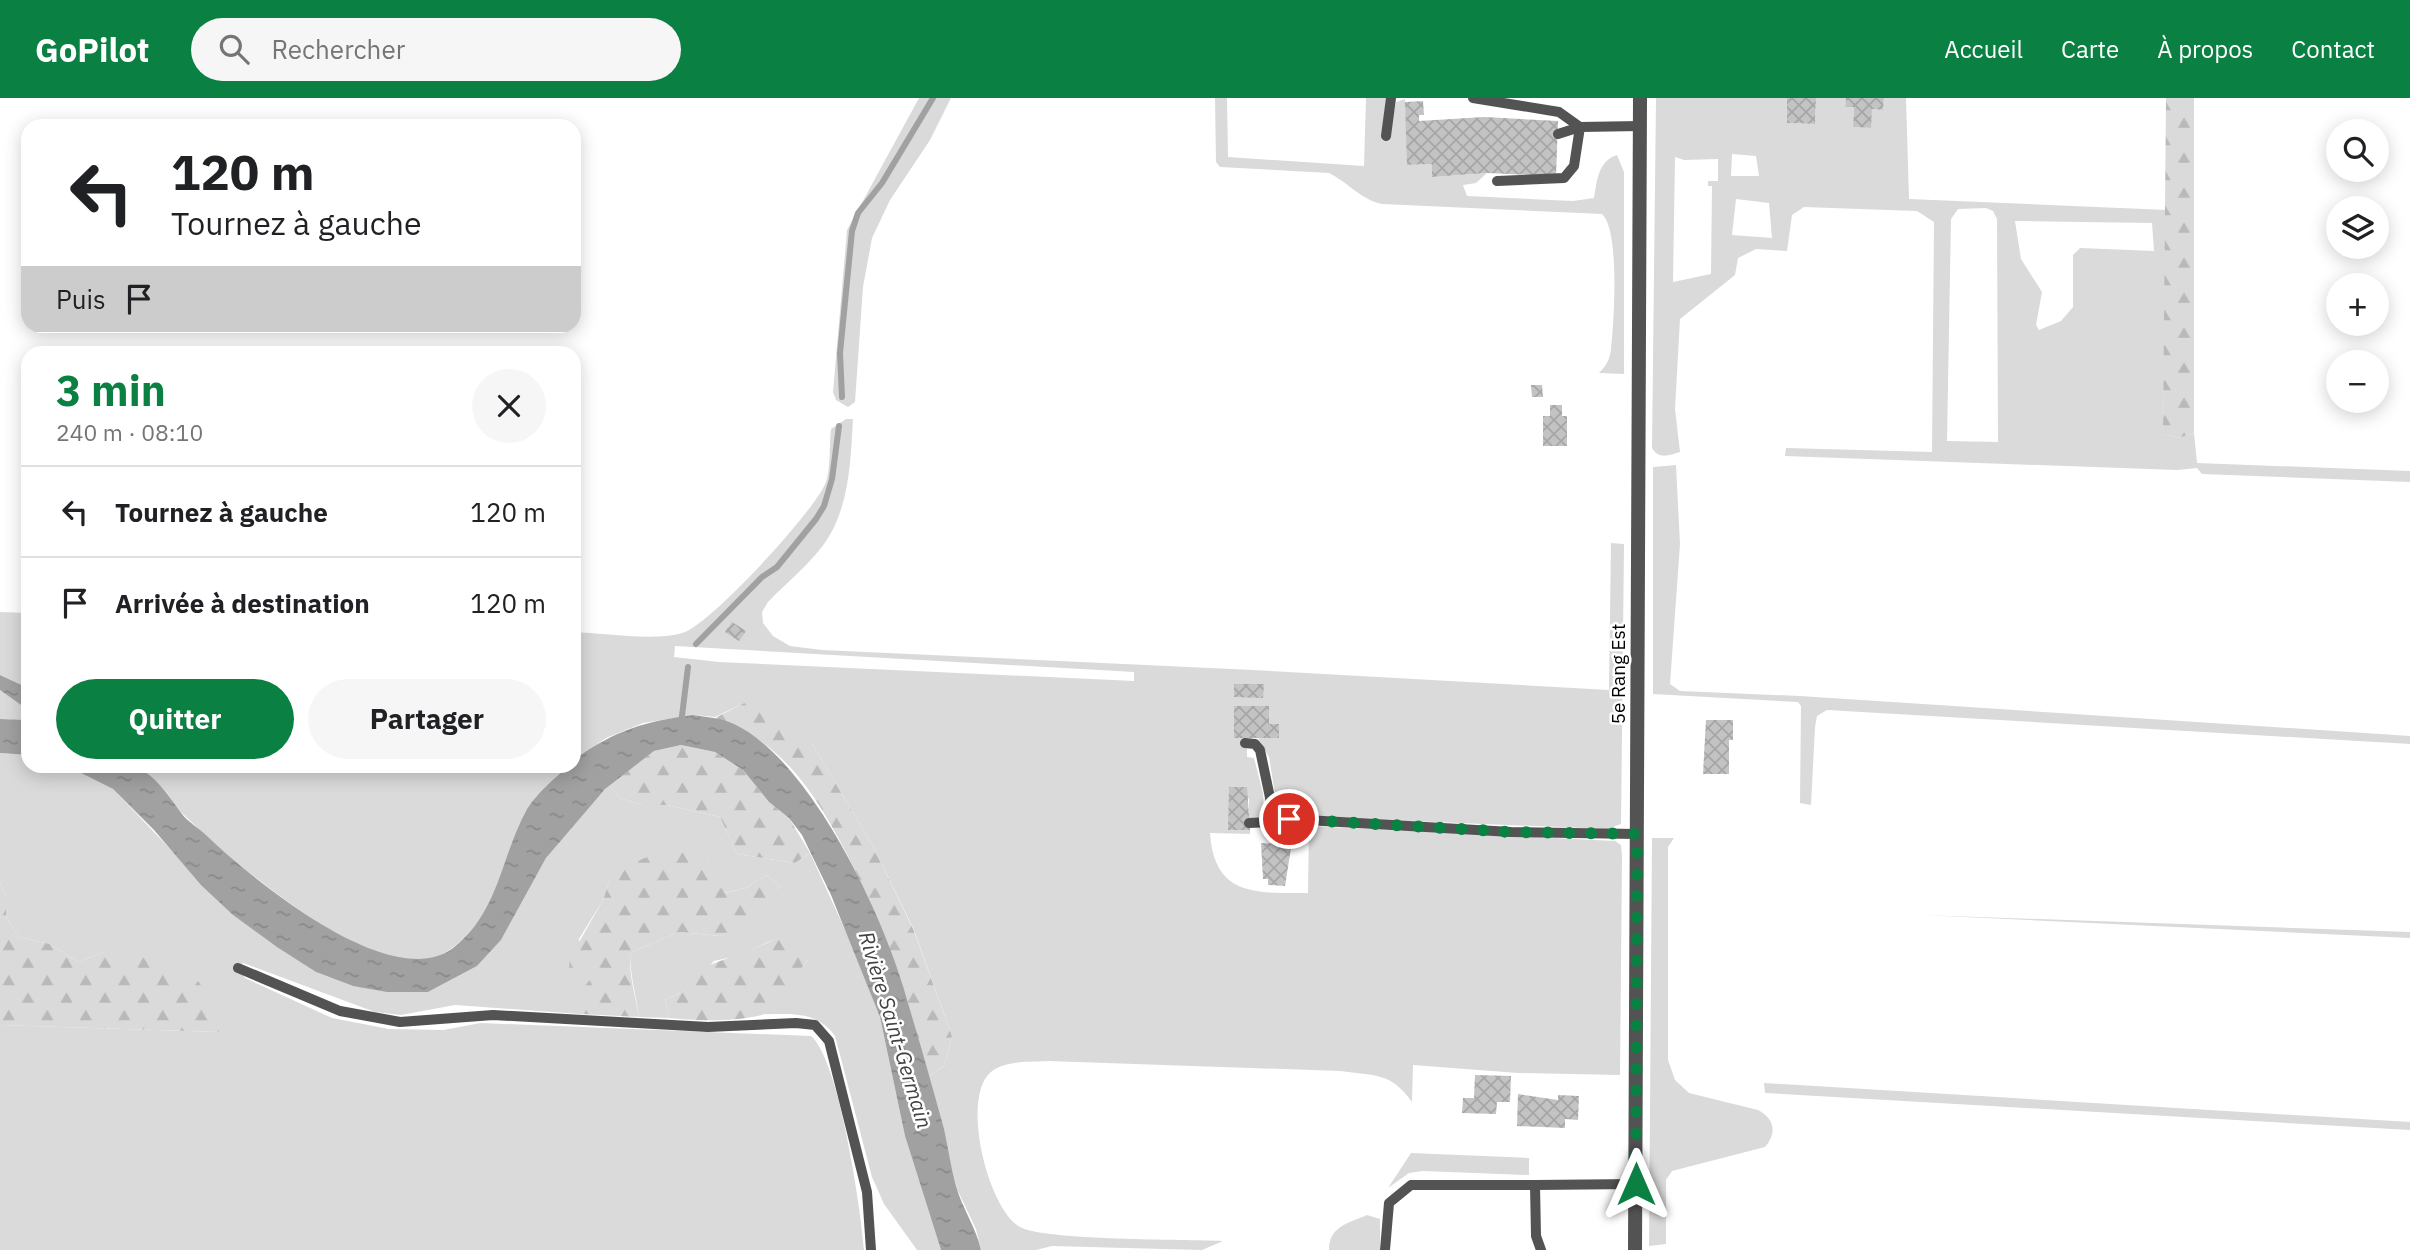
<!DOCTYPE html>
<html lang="fr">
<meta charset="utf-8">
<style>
:root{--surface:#fff;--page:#f6f6f6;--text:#202124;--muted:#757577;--line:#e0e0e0;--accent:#0b8043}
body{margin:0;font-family:"IBM Plex Sans",sans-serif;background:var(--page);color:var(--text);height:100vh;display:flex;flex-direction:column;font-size:26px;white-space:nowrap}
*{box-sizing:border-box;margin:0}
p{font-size:23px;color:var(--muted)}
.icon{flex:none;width:38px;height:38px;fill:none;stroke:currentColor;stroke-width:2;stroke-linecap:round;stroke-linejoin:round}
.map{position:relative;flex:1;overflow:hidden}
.details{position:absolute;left:21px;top:248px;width:560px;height:427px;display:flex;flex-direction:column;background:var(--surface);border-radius:21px;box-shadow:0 4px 18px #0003}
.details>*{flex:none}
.hud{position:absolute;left:21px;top:21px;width:560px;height:214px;border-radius:21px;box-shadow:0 4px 18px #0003;background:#fff;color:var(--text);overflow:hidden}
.buttons{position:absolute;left:2326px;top:21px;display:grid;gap:14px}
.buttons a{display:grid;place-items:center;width:63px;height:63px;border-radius:50%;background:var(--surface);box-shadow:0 4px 18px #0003;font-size:35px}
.pin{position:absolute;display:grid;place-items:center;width:60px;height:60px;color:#fff;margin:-30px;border:4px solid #fff;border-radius:50%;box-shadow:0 2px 7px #0007}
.me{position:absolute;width:77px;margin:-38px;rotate:0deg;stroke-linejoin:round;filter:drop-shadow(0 0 5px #0008)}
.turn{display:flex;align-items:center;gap:24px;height:147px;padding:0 35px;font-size:32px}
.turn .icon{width:91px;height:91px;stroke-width:2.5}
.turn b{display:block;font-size:49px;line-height:60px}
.then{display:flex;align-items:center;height:66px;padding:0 35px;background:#0003;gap:14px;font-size:26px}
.round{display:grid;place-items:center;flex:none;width:74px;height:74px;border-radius:37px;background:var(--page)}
.head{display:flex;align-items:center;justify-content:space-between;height:119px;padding:0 35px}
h1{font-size:42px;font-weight:700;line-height:52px;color:var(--accent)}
.button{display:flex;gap:14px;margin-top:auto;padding:14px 35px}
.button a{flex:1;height:80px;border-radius:42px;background:var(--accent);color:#fff;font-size:28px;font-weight:700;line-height:80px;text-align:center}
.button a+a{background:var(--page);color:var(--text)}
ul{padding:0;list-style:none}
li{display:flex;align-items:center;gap:21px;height:91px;padding:0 35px;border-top:2px solid var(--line)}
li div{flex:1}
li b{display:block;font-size:26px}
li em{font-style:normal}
header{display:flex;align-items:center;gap:42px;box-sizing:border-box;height:98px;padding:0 35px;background:var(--accent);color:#fff}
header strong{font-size:33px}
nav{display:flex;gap:38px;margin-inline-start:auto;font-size:24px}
.search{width:490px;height:63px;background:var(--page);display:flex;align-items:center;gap:18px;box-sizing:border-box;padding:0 24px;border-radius:38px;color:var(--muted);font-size:26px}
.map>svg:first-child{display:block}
.green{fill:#dadada;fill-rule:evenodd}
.forest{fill:url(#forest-firs)}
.water{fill:url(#water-ripples)}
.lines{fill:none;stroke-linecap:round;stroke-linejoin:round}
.stream{stroke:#a1a1a1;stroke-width:6}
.building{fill:url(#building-cross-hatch)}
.service{stroke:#535353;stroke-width:10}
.tertiary{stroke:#535353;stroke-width:14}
.route{stroke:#0b8043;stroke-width:12;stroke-dasharray:0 21.6}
.labels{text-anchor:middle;stroke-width:5;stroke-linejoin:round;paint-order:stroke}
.street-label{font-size:19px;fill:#000;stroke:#fff}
.water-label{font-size:21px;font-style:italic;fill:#424242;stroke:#fff}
</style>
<header>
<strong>GoPilot</strong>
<div class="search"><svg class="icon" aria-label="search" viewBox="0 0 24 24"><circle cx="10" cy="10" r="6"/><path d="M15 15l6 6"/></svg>Rechercher</div>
<nav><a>Accueil</a><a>Carte</a><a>À propos</a><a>Contact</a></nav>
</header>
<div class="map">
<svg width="2410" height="1152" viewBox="0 0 2410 1152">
<defs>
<pattern id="forest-firs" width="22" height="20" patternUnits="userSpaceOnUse" patternTransform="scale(1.75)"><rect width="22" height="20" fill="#dadada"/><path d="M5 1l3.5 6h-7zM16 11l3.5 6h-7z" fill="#b9b9b9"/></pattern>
<pattern id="water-ripples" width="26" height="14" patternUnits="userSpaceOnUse" patternTransform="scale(1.75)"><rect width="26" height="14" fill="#a1a1a1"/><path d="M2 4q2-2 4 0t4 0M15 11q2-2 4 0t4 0" fill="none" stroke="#898989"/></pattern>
<pattern id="building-cross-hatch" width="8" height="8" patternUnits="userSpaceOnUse" patternTransform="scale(1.75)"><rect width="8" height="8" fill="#c3c3c3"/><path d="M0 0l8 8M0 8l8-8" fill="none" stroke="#a6a6a6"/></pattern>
</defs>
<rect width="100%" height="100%" fill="#fff"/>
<path class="green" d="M919,0H951L930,42L890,102L872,140L863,189L855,304L848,309L836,302L833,294L847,132Z
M1215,0H1227L1228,59L1364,68L1366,0H1386L1382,42H1388L1396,4L1405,1L1408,67L1432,66L1433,79L1487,75L1476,85L1463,87L1467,98L1573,103L1594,100C1597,83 1598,63 1617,57L1624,74V276L1599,275C1606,268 1610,261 1611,251C1614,225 1620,132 1602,116L1382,106C1360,101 1349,85 1329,75L1220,69L1216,64Z
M1656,0H1787V25L1815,26L1816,0H1846L1845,9H1854L1853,29L1870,30L1872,11L1883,12L1884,0H1906L1909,101L2167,112L2163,336L2179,340L2194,335L2197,365L2410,373V384L2202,376L2197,370L2177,372L1785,358L1786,350L1932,354L1934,124L1917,113L1804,109L1792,117L1787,153L1756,151L1738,160L1735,177L1680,221L1675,311L1680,354C1669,357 1659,362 1652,350ZM1732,56L1756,58L1759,78H1731ZM1675,59L1684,62L1718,61V83H1708V88H1712L1711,176L1673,184ZM1736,101L1769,105L1772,140L1732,137ZM1986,110L1993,113L1997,121L1998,344L1947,343L1951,121L1958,111ZM2015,123L2152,125L2154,153L2080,150L2073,157V209L2061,223L2039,232L2036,227L2042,194L2021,161Z
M846,321H853C851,356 850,394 835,427C822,457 790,481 768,504L762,514L763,525L773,538L790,548L822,552L1253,572L1609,592L1611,445L1624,446L1621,726L1608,731L1290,718L1276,702L1269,659L1258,640H1279V626H1269L1234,640H1247V659L1254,660L1263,695L1264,721L1249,720V701L1229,689V732H1250V736L1210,735C1214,799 1257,795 1308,795L1309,728L1615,743L1621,747L1622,758L1620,977L1518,975L1413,967L1412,1004C1391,974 1375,978 1340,973L1048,963C1031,964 1005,962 991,974C960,999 988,1112 1020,1129C1045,1143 1186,1141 1223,1143L1202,1152L1052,1148L1036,1152H981L976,1131L957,1091L929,978L944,968L952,938L914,832L874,750L811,644L744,605L715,619L693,617L643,625L606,640L574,662V534C604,535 658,544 685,534C713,523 815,413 826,384C831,369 829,347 831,331ZM675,548L1134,574V583L719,564L674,559ZM1234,586H1263V599H1234Z
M1676,367L1680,446L1670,586L1680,593L1800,598L2410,638V646L1827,612L1817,618L1815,629L1811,707L1800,705L1801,608L1798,604L1653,596V369Z
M0,514L28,515V590L0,577Z
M0,592L28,612V622L0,621Z
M0,655L28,657V668L69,669L113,691L233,817L316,874L353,888L428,894L477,868L501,842L546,760L573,725L609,687L620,700L642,707H667L720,719L737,756L795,765L810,755L856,856L880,919L905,1038L941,1152H917L884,1106L872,1079L835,938C816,911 788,917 759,916C804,908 785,886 808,862L775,841L737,858L714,863L685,893L665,902L669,920L639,919C636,896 630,878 630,855L679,834L720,838L739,830L780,788L766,777L746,790L724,795L706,760L610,781L603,802L579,841L583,874L593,878L580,910V916L455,907L401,917L375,914L243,865L238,870L245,880L332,920L389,931L443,932L481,925L811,938C839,961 861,1112 864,1152H0V927L219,934L175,880L104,854L78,864L50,846L18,839L6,818V799L0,784Z
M134,669H567C554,681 537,695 527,711C505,750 502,797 472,831C462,842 449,855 434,860C366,880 229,761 183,716C176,710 173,702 167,695C158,685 145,676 134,669Z
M1652,740H1674L1668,749V962L1675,982L1689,995L1758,1012C1775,1021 1777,1035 1765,1049L1672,1073L1666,1082V1146L1649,1148Z
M1922,817L2410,834V840Z
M1764,985L2410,1024V1032L1765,995Z
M1411,1055L1529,1060V1077L1423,1073L1409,1075L1388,1090Z
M1367,1117L1380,1121V1152H1329C1329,1128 1349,1125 1367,1117Z"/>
<path class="forest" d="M2166,0H2194V335L2179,340L2163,336Z
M744,605L773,613L811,644L874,750L914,833L952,938L944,968L929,978C919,948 912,916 902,886C884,829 836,722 797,677C775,651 747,630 715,620Z
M681,647L715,654L743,672L769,704L789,720L810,755L795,765L737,756L720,719L667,707H642L620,700L609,687L654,653Z
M671,749L706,760L725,795L746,790L766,777L780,788L740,830L720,838L679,834L630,855C629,878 635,896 639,919L580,916V894L593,878L569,870L570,860L603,802L610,781L633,765Z
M0,784L6,799V818L18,839L50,846L78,864L104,854L147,855L165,862L175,880L199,884L211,905L219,934L0,927Z
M775,841L795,843L808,849V862C793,877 800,890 791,901C768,927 701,923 669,920L665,902L685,893L688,877C716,862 746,856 775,841Z"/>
<path class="water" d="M0,577L28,590V612L0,592Z
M693,617C707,619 721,620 734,626C809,661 880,811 903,888C917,935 931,983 944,1031C948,1050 951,1069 956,1088C962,1110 976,1129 981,1152H941L905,1038L880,919L831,797L802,737L789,720L769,704L743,672L715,654L681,647L654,653L605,691L546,760L501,842L477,868L428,894H387L353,888L316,874L277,849L233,817L201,787L154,732L113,691L69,669C86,668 118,664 133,668C154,674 171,701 182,716C188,724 199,730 206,737C250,779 391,897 453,850C500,813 500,760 527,711C537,695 554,681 567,669L574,668L575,661C614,633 645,623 693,617Z
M0,621L28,622V657L0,655Z"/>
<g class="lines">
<path class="stream" d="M842,299L840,255L852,133L858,115L882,85L933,0
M696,546L762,479L777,469L816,421L824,408L832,381L839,328
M681,626L688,569"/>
</g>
<path class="building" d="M1787,0H1816L1815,26L1787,25Z
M1846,0H1884L1883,12L1872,11L1871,30L1853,29L1854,9H1845Z
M1423,3L1424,17H1419V23L1484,19L1558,23L1556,78L1487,75L1432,79V66L1407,67L1405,4Z
M1531,287H1542L1543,299H1532Z
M1550,307H1562V318H1567V348H1543V318H1550Z
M732,524L746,533L739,543L725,534Z
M1234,586H1264L1263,600L1234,599Z
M1234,608H1269V626H1279V640H1234Z
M1706,622H1733V642H1729V676H1703Z
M1229,689H1247L1250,732H1228Z
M1261,745L1285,746V749L1291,750L1285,788L1268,787V781H1263Z
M1475,977L1511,978L1510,1004H1497L1496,1016L1462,1015L1463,1000H1474Z
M1518,996L1558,1002V997L1579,998L1578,1022L1565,1021V1030L1517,1028Z"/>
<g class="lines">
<path class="service" d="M1473,0L1559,14L1580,29
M1558,36L1580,29L1640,28
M1386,38L1391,0
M1497,83L1564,80L1574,68L1580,29
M1245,645L1255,646L1260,652L1272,709L1289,721L1511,734L1637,736
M1249,725L1271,724L1284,719
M238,870L340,913L400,924L493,917L708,929L796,925L815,927L829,943L867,1094L871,1152
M1385,1152L1389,1105L1411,1087H1535
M1541,1152L1536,1138L1535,1087L1636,1086"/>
<path class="tertiary" d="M1635,1152L1640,0"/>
</g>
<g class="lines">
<path class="route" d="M1289,721L1511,734L1637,736L1636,1086"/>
</g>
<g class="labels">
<g class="street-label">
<text transform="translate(1618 576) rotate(-90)" y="7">5e Rang Est</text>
</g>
<g class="water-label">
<text transform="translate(895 932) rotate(73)" y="7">Rivière Saint-Germain</text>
</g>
</g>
</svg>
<div class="buttons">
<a><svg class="icon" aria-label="search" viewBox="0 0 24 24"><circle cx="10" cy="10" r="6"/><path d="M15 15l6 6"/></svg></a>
<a><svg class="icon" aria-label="layers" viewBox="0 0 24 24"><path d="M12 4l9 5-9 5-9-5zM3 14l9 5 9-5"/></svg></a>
<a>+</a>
<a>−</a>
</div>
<div class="pin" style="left:1289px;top:721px;background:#d93025"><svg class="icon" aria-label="arrive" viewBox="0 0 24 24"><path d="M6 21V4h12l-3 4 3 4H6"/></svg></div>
<svg class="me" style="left:1636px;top:1086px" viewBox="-20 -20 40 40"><path d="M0-17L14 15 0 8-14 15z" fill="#0b8043" stroke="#fff" stroke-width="4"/></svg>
<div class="hud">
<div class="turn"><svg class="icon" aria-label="left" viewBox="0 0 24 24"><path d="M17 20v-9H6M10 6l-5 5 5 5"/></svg><div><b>120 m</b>Tournez à gauche</div></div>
<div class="then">Puis<svg class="icon" aria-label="arrive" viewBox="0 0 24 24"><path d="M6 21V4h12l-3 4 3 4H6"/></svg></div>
</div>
<section class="details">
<div class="head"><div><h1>3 min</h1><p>240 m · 08:10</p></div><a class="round"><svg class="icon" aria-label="close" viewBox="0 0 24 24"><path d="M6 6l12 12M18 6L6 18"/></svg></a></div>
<ul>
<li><svg class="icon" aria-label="left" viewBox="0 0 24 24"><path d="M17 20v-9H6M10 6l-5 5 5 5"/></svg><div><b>Tournez à gauche</b></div><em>120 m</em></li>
<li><svg class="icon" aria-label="arrive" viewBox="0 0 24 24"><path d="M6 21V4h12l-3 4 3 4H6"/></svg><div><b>Arrivée à destination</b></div><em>120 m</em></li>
</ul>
<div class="button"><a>Quitter</a><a>Partager</a></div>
</section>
</div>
